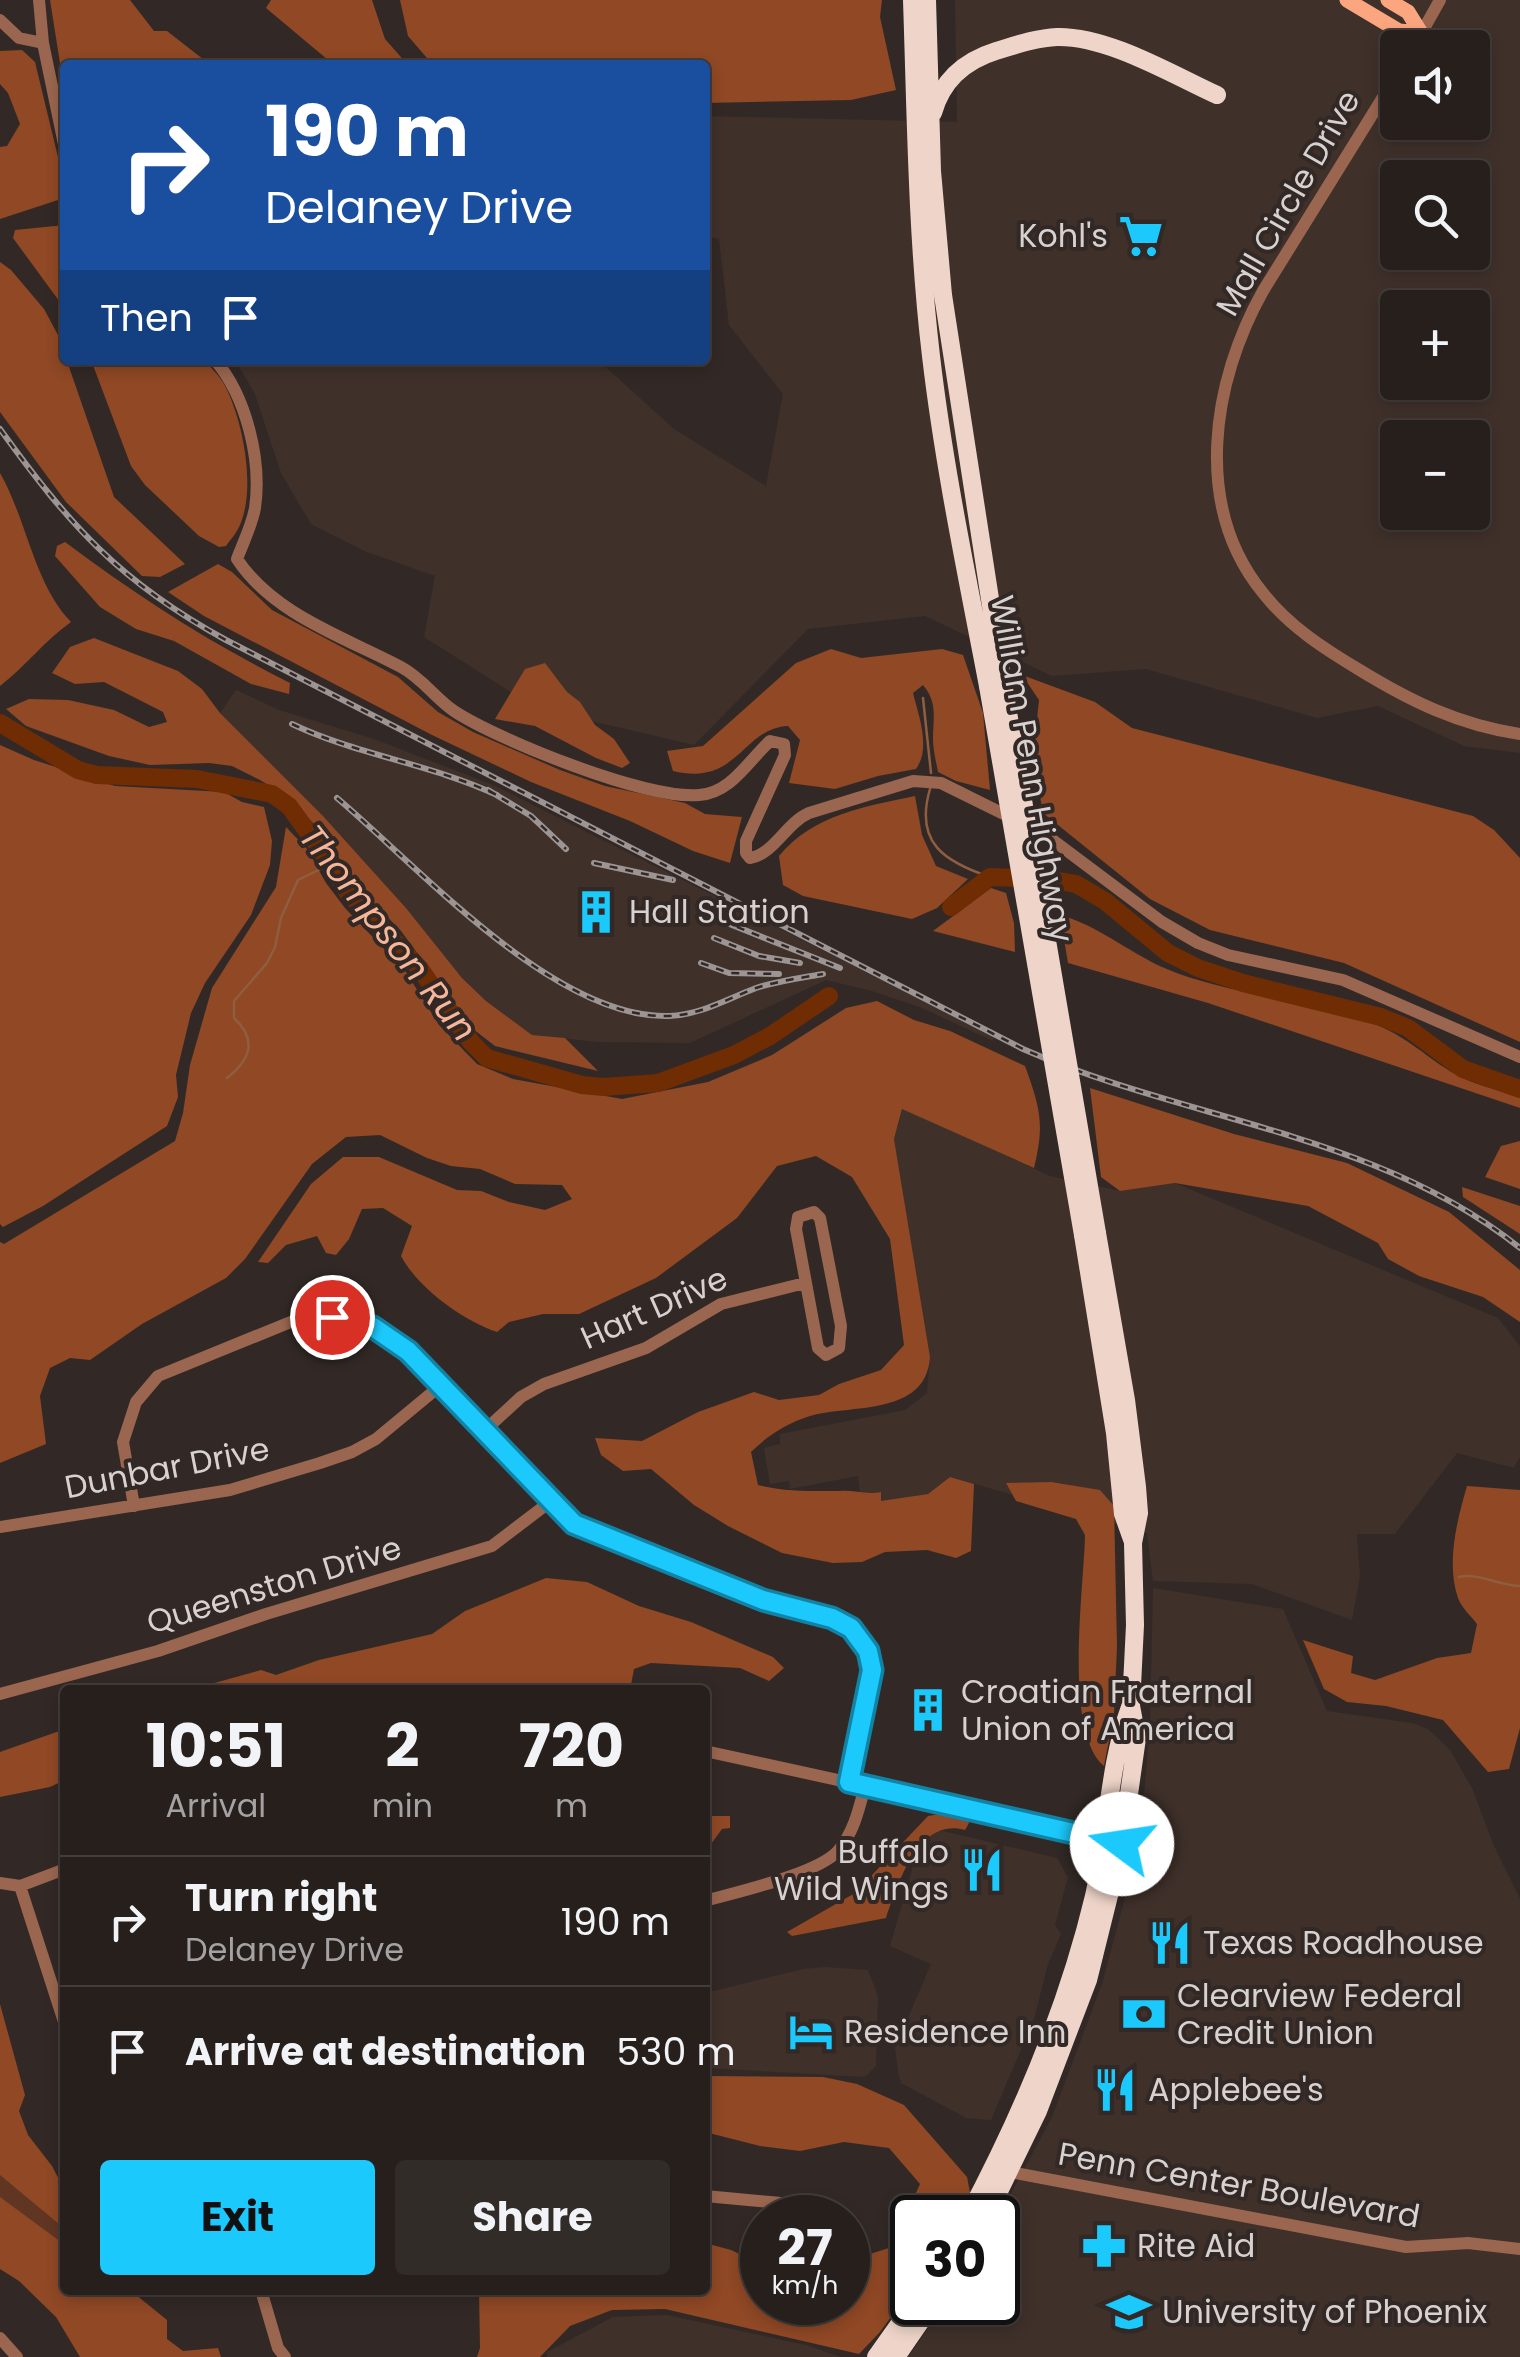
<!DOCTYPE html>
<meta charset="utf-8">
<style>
:root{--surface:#261f1c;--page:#322c29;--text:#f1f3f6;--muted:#a4a2a3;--line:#423d3b;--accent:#1bc9fc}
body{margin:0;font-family:Poppins,sans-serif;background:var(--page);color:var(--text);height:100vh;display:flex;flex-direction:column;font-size:38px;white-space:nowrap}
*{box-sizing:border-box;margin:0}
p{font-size:32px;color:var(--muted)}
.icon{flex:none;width:55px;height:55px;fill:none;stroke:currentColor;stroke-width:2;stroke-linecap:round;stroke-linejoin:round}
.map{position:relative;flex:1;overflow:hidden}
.drawer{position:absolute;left:60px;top:1685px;width:650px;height:610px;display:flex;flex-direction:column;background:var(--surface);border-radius:10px;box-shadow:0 5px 15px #0003,0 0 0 2px var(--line)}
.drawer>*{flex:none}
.hud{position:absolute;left:60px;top:60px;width:650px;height:305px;border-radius:10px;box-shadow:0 5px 15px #0003,0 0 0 2px var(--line);background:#1a4fa0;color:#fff;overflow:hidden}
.buttons{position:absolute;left:1380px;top:30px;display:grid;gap:20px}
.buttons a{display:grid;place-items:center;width:110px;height:110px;border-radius:10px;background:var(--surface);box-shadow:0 5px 15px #0003,0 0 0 2px var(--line);font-size:50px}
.speed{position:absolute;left:740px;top:2195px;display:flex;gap:20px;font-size:50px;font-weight:700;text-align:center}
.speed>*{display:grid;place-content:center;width:130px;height:130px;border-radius:50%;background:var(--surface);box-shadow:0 5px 15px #0003,0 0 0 2px var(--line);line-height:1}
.speed small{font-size:25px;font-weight:400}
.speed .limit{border:5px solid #111;border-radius:15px;background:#fff;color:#111}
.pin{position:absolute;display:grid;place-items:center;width:85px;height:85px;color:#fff;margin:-42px;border:5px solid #fff;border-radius:50%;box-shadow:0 2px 10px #0007}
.me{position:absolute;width:110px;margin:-55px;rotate:284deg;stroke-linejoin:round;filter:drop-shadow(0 0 8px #0008)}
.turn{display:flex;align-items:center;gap:35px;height:210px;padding:0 40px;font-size:45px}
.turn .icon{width:130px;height:130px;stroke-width:2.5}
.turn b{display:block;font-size:70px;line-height:85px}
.then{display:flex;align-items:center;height:95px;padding:0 40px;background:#0003;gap:20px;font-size:38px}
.eta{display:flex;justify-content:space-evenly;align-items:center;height:170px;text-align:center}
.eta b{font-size:60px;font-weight:700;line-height:70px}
.action{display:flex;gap:20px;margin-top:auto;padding:20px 40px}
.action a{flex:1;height:115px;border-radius:10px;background:var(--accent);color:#111;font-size:40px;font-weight:700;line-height:115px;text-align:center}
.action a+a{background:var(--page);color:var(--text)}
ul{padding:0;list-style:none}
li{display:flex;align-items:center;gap:30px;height:130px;padding:0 40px;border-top:2px solid var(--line)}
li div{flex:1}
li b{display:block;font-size:38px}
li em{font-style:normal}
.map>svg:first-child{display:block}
.built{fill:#3f302a;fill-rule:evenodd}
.green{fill:#603622}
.forest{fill:#904825}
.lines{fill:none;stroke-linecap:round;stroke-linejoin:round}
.stream{stroke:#8f5e40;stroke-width:2.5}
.river{stroke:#702c02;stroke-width:18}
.minor{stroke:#9a664f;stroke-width:12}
.major{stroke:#fba67f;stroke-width:15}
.highway{stroke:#efd5c9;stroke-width:18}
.rail-casing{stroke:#9c9593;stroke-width:6}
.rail{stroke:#322926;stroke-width:2.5;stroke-dasharray:8;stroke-linecap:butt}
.highway-bridge{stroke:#efd5c9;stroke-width:18}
.route-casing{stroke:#1283a4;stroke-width:25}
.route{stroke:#1bc9fc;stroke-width:18}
.labels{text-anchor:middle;stroke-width:8;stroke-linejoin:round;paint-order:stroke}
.street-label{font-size:32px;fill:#d7d1cf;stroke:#322926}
.poi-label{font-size:32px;fill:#d7d1cf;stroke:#322926;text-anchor:start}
.water-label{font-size:35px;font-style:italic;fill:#f5b69a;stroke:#322926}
</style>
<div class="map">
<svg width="1520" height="2357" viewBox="0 0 1520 2357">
<rect width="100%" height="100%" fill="#322926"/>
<path class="built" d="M955,0H1520V753L1464,746L1378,706L1317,718L1146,669L1052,676L925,616L808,629L694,745L536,708L424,637L435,576L367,552L311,524L281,473L255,394L235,360H598L674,429L766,486L783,394L729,325L719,239L705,236V116L957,122ZM1398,48H1472V122H1398ZM1398,178H1472V252H1398ZM1398,308H1472V382H1398ZM1398,438H1472V512H1398Z
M236,690L279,710L374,739L493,785L994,1036L993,1041L922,1008L872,991L826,980L690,1043L597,1042L532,1035L486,1001L462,978L406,908L323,816L220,713Z
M903,1108L1050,1176L1120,1191L1175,1183L1498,1318L1520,1346V1457L1514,1468L1457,1453L1395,1534H1357L1360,1576L1352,1620L1252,1584L1153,1581L1147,1533L950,1477L928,1494L881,1502L860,1495L858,1476L790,1489L789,1481L770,1484L764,1448L780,1444V1434L905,1410L927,1393L930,1357L894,1139Z
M1153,1588L1283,1609L1327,1711L1412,1723L1428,1729L1450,1750L1472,1788L1493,1844L1520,1899V2357H908L946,2303L998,2302V2218L1052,2117L1102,1984L1127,1890L1143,1808L1150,1725Z
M930,1828L1057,1858L1068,1877L1055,1925L1061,1934L1048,1964L1034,2019L991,2120L966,2118L901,2083L898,2072L895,2048L931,1964L890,1946L918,1849L924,1832Z
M825,1967L868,1970L878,1996L876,2066L865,2077L705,2068V1993L803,1969Z
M667,2315L806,2345L841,2357H547V2352L613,2317Z"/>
<path class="green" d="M0,2168L65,2226V2253L0,2204Z"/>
<path class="forest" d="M50,0H130L154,31H167L208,63L65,65V69L60,63Z
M271,0H372L385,39L408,65H334L266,8Z
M400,0H882L880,17L896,90L851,100L705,103V65H433L408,36Z
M22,50L35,62L65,186L61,199L0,219V147L7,146L20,124L8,93L0,84V51Z
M65,225V309L13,238L15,230Z
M0,262L11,270L44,309L58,335L114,497L185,564L160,577L142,576L66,502L0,412Z
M91,360H204C210,367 219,375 224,384C243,419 257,490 239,527C236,534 230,540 226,546L219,547L199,536L145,485L131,466Z
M0,473C27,520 34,584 71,622C44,641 26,666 0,686Z
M65,542C137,596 210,643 290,683L289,694L251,684L174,641L136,629L100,607L55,556L57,546Z
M218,564L232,572L272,610L398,677L438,712L473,732L560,770L605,786L685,803L705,814L742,817L730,863L693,851L630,821L531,782L432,735L204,616L168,592Z
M94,638L178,671L202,689L220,713L323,816L406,908L462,978L486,1001L532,1035L565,1038L598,1071L495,1046L473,1029L401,931L366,895L314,824L286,796L260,780L232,766L209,763L150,765L109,756L26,726L6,709L29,699L68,700L114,710L149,727L167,722L163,712L104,682L75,684L52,673L70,647Z
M831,649L861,658L942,649L963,655L983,713L990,790L956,781L938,772C936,761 933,750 933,739C933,717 938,703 923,685L913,693C919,717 931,748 916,769L878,776L835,789L789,783L800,740L788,726C742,728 738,787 673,771L667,751L703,746L796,663Z
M545,663L567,692L580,702L595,725L614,739L630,763L622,768L596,758L535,726L495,719L525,669Z
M1022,675L1095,702L1132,728L1473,816L1494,830L1520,858V1042L1344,963L1210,930L1150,899L1043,813L1033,757L1039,700Z
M0,745L34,760L115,786L224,792L242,802L264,807L272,841L270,865L251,915L205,983L191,1013L176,1075L178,1097L167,1126L43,1206L3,1227L0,1224Z
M915,796L922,835L936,866L968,879L937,908L912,919L803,896L783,885L779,856C814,814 864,807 915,796Z
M286,827L307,849L326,883L345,908L406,972L439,1025L477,1064L513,1079L622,1099L708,1082L772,1055L846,1008L877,1001L914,1020L950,1031L1025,1066C1040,1108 1045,1123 1034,1168L902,1109L894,1139L930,1357C926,1417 850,1404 810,1416C787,1423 767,1436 751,1452L758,1485C787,1492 812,1491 840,1491C855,1490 865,1495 881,1492V1501L928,1494L950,1477L974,1484L971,1551L956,1558L927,1550L885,1552L862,1562L833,1563L782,1553L728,1526L694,1505L651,1469L623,1471L601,1455L595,1438L642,1441L698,1412L754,1392L779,1400L819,1395L839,1384L881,1370L904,1345L890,1239L852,1177L816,1156L777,1166L737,1218L656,1278L579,1314H543L509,1322L497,1332C462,1320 418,1288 401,1256L412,1226L383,1208L362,1209L349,1239L336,1255L326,1253L317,1236L286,1245L268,1263L258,1262L311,1184L343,1157H379L457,1190L481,1191L509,1202L545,1210L572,1199L562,1185L515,1184L480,1169L451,1166L427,1158L380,1135L346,1137L312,1164L245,1259L226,1278L142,1324L90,1360L70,1358L50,1368L40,1396L46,1444L0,1463V1242L4,1244L175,1141L183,1113L190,1065L212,988L276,887Z
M991,888L1006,893L1014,923L1015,952L933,931Z
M1060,915C1097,925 1127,951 1162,967C1231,997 1308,997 1377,1025C1409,1038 1427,1058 1455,1074C1474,1085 1499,1090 1520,1097V1108L1208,1003L1068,963Z
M1090,1088L1234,1134L1347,1163L1449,1212L1520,1270V1322L1483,1297L1419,1276L1388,1259L1378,1243L1308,1206L1175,1183L1120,1191L1101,1177Z
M1520,1141V1189L1485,1177L1501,1146Z
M1462,1187L1520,1206V1234L1463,1197Z
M1051,1482L1100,1490L1114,1506L1117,1646L1114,1714L1104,1766C1063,1732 1084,1588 1085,1535L1076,1519L1016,1501L1006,1483Z
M1467,1486L1520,1490V1728L1509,1769L1488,1772L1443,1720L1386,1706L1347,1702L1324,1689L1303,1640L1353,1656L1351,1673L1375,1680L1437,1658L1471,1653L1477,1624C1471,1616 1461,1607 1458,1598C1446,1563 1457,1520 1467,1486Z
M546,1578L587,1582L639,1606L691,1622L773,1657L784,1668L769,1681L740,1668L651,1663L634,1669L630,1690H189L261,1670L276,1675L319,1660L432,1634L465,1611Z
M65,1729V1780L50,1787L0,1797V1752Z
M946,1813L966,1816L969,1823L965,1830C918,1817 898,1884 886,1918L792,1936L787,1932L855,1893L928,1816Z
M705,1816H730V1828L722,1829L711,1844L705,1843Z
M0,2004L25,2095L19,2111L28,2135L52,2166L65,2191V2229L0,2175Z
M705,2076L823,2077L857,2084L904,2105L967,2177L970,2193L955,2217L912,2218V2288L880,2332L859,2354L665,2309L612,2310L570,2326L540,2357H477L480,2348L479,2290H705V2243L731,2250L762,2265V2302H848V2270L867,2255L892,2247L920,2184L889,2148L844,2142L800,2151L760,2146L705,2132Z
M0,2197L65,2245V2290H130L167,2320V2339L183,2351L218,2348L221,2357H80L56,2317L19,2281L0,2269Z"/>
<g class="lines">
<path class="stream" d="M923,698L931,773
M930,789C914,843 945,862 990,877
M227,1078C250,1060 258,1040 234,1018V1001L267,963L275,947L281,918L298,880L331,864
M1459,1577C1476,1572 1501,1586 1520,1586"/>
<path class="river" d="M0,723L78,770L97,775L197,779L272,794L289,806L331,864L346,890L420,969L471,1042L487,1058L582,1085L604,1087L658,1083L734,1055L770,1036L829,996
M951,907L990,877L1048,879L1076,884L1105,901L1168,953L1198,968L1243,983L1381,1017L1408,1028L1463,1069L1520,1089"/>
<path class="minor" d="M39,0L43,43L65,149
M0,20L19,38L43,43
M1413,48L1440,0
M1398,73L1263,291C1212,382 1192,506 1263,593C1289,626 1323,648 1358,669C1410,701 1459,725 1520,734
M215,360C246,396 262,460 255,508C252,525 243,543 237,559C273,614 344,637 401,667C422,678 435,698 454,711C498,740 647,800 699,795C731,793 748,761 770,741L784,744L785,755L746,841V853L750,858C774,854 786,823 809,813L913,781L941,783L1046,835L1162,922L1198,943L1228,955L1343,980L1520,1057
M814,1212L820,1218L841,1326L839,1348L826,1355L818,1348L796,1229L798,1217Z
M483,1432L521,1397L544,1384L646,1348L721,1304L805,1283
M134,1506L123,1442L136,1402L158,1376L298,1319H350L373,1327L407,1351L573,1525L763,1600L832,1618L851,1628L868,1651L872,1670L849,1782
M0,1527L230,1490L320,1463L352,1452L376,1439L440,1386
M0,1694L158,1651L266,1614L492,1546L551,1501
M705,1751L1108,1839
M0,1883L20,1886L65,1869
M20,1886L65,2025
M705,1901C737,1892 817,1874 838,1851C854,1832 859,1809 865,1786
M1005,2171L1406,2247L1468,2243L1520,2249
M705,2196L825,2207
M261,2290L278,2348L285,2357
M0,2338L17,2357"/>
<path class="major" d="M1347,0L1399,31L1421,33
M1388,0L1408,12L1421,33"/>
<path class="highway" d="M912,0C916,119 917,238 931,356C944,467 967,576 988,686
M927,0L932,171L943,295L1003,683
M933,113C942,80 964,61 996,51C1016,45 1036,38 1057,37C1108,36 1171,74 1217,95
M1083,1235L1115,1433L1123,1514L1133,1542
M967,2218C1022,2115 1067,2009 1094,1896C1108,1834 1108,1767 1130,1707
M986,2218L1038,2111L1088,1980L1122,1843L1137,1738L1131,1706L1135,1625L1133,1543L1139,1513L1137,1487L1126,1400L1097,1233
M876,2357L915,2302
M896,2357L934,2302"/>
<g class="rail-casing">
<path id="rail" d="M0,429C70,526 120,582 226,640L1023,1049C1186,1121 1377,1133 1520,1248
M292,724C357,755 431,764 497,795
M488,790L531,816L566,849
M337,798C419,867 555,1020 669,1016C700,1015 727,999 756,988C778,981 800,978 823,974
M594,863L673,880
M722,921L840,968
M714,938L759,956L800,963
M701,963L729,973L779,974"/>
</g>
<use href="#rail" class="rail"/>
<path class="highway-bridge" d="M1003,683L1097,1233
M988,686L1083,1235"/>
</g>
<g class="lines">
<g class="route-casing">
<path id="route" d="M332,1317L373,1327L408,1351L574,1524L763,1600L832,1618L851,1628L868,1651L872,1670L849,1782L1122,1844"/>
</g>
<use href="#route" class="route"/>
</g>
<defs>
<g id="supermarket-bare" transform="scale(3.45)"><path d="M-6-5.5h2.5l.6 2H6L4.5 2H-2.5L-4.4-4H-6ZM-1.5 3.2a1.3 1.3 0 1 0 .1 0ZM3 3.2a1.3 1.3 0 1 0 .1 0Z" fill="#1bc9fc" stroke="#322926" stroke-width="2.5" paint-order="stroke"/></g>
<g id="building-bare" transform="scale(3.45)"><path d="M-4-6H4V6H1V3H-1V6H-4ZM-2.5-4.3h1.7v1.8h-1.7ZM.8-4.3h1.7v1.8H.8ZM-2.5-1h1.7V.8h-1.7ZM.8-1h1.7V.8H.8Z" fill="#1bc9fc" stroke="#322926" stroke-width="2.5" paint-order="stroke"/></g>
<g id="restaurant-bare" transform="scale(3.45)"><path d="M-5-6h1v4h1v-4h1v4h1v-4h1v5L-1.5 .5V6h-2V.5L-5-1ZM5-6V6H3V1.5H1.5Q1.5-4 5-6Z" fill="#1bc9fc" stroke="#322926" stroke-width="2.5" paint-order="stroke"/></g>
<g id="bank-bare" transform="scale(3.45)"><path d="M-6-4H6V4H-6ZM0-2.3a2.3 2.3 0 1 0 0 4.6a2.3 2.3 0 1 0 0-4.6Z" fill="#1bc9fc" stroke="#322926" stroke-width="2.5" paint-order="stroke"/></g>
<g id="hotel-bare" transform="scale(3.45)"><path d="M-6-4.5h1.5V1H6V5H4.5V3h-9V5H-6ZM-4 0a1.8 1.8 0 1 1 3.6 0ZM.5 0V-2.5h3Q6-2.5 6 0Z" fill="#1bc9fc" stroke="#322926" stroke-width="2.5" paint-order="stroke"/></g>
<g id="pharmacy-bare" transform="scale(3.45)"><path d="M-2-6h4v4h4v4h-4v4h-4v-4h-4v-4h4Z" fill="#1bc9fc" stroke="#322926" stroke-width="2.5" paint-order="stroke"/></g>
<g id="university-bare" transform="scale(3.45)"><path d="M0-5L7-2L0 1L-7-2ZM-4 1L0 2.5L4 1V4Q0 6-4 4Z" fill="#1bc9fc" stroke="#322926" stroke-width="2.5" paint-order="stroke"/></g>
</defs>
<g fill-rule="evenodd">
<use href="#supermarket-bare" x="1141" y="236"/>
<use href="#building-bare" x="596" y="912"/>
<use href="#building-bare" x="928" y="1710"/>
<use href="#restaurant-bare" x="982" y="1870"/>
<use href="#restaurant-bare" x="1170" y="1943"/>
<use href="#bank-bare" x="1144" y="2014"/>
<use href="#hotel-bare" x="811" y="2032"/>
<use href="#restaurant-bare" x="1115" y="2090"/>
<use href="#pharmacy-bare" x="1104" y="2246"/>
<use href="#university-bare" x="1129" y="2312"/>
</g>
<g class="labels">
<g class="street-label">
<text transform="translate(1288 203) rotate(-60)" y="11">Mall Circle Drive</text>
<text transform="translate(1032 769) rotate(80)" y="11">William Penn Highway</text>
<text transform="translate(654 1308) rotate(-24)" y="11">Hart Drive</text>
<text transform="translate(167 1468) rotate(-11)" y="11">Dunbar Drive</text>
<text transform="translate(274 1585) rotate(-17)" y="11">Queenston Drive</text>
<text transform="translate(1239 2185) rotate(10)" y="11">Penn Center Boulevard</text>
</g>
<g class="poi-label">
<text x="1108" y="247" text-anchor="end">Kohl's</text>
<text x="629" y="923">Hall Station</text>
<text x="961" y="1703">Croatian Fraternal<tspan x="961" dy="37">Union of America</tspan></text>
<text x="949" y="1863" text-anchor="end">Buffalo<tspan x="949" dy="37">Wild Wings</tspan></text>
<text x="1203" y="1954">Texas Roadhouse</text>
<text x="1177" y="2007">Clearview Federal<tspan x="1177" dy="37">Credit Union</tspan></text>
<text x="844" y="2043">Residence Inn</text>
<text x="1148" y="2101">Applebee's</text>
<text x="1137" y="2257">Rite Aid</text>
<text x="1162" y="2323">University of Phoenix</text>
</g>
<g class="water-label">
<text transform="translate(388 933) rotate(52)" y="12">Thompson Run</text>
</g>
</g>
</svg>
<div class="buttons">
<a><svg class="icon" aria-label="sound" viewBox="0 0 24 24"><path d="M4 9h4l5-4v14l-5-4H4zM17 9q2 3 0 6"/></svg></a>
<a><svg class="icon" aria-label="search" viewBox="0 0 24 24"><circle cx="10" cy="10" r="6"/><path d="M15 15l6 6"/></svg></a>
<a>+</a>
<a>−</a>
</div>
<div class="speed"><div>27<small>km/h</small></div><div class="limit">30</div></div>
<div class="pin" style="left:332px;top:1317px;background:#d93025"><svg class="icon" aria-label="arrive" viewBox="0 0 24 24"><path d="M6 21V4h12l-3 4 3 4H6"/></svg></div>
<svg class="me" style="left:1122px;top:1844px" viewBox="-20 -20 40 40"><circle r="19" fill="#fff"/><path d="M0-13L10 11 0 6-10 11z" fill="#1bc9fc"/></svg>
<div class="hud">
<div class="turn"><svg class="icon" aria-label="right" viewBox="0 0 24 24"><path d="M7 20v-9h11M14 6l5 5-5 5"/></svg><div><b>190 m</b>Delaney Drive</div></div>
<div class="then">Then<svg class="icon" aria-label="arrive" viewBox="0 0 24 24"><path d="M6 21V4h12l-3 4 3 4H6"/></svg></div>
</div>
<section class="drawer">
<div class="eta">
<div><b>10:51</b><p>Arrival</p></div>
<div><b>2</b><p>min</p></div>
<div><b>720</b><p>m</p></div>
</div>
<ul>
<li><svg class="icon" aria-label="right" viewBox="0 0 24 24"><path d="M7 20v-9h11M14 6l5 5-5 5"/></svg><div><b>Turn right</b><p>Delaney Drive</p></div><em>190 m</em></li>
<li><svg class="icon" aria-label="arrive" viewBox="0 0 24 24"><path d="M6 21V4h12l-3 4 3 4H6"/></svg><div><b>Arrive at destination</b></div><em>530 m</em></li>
</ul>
<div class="action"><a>Exit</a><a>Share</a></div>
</section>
</div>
